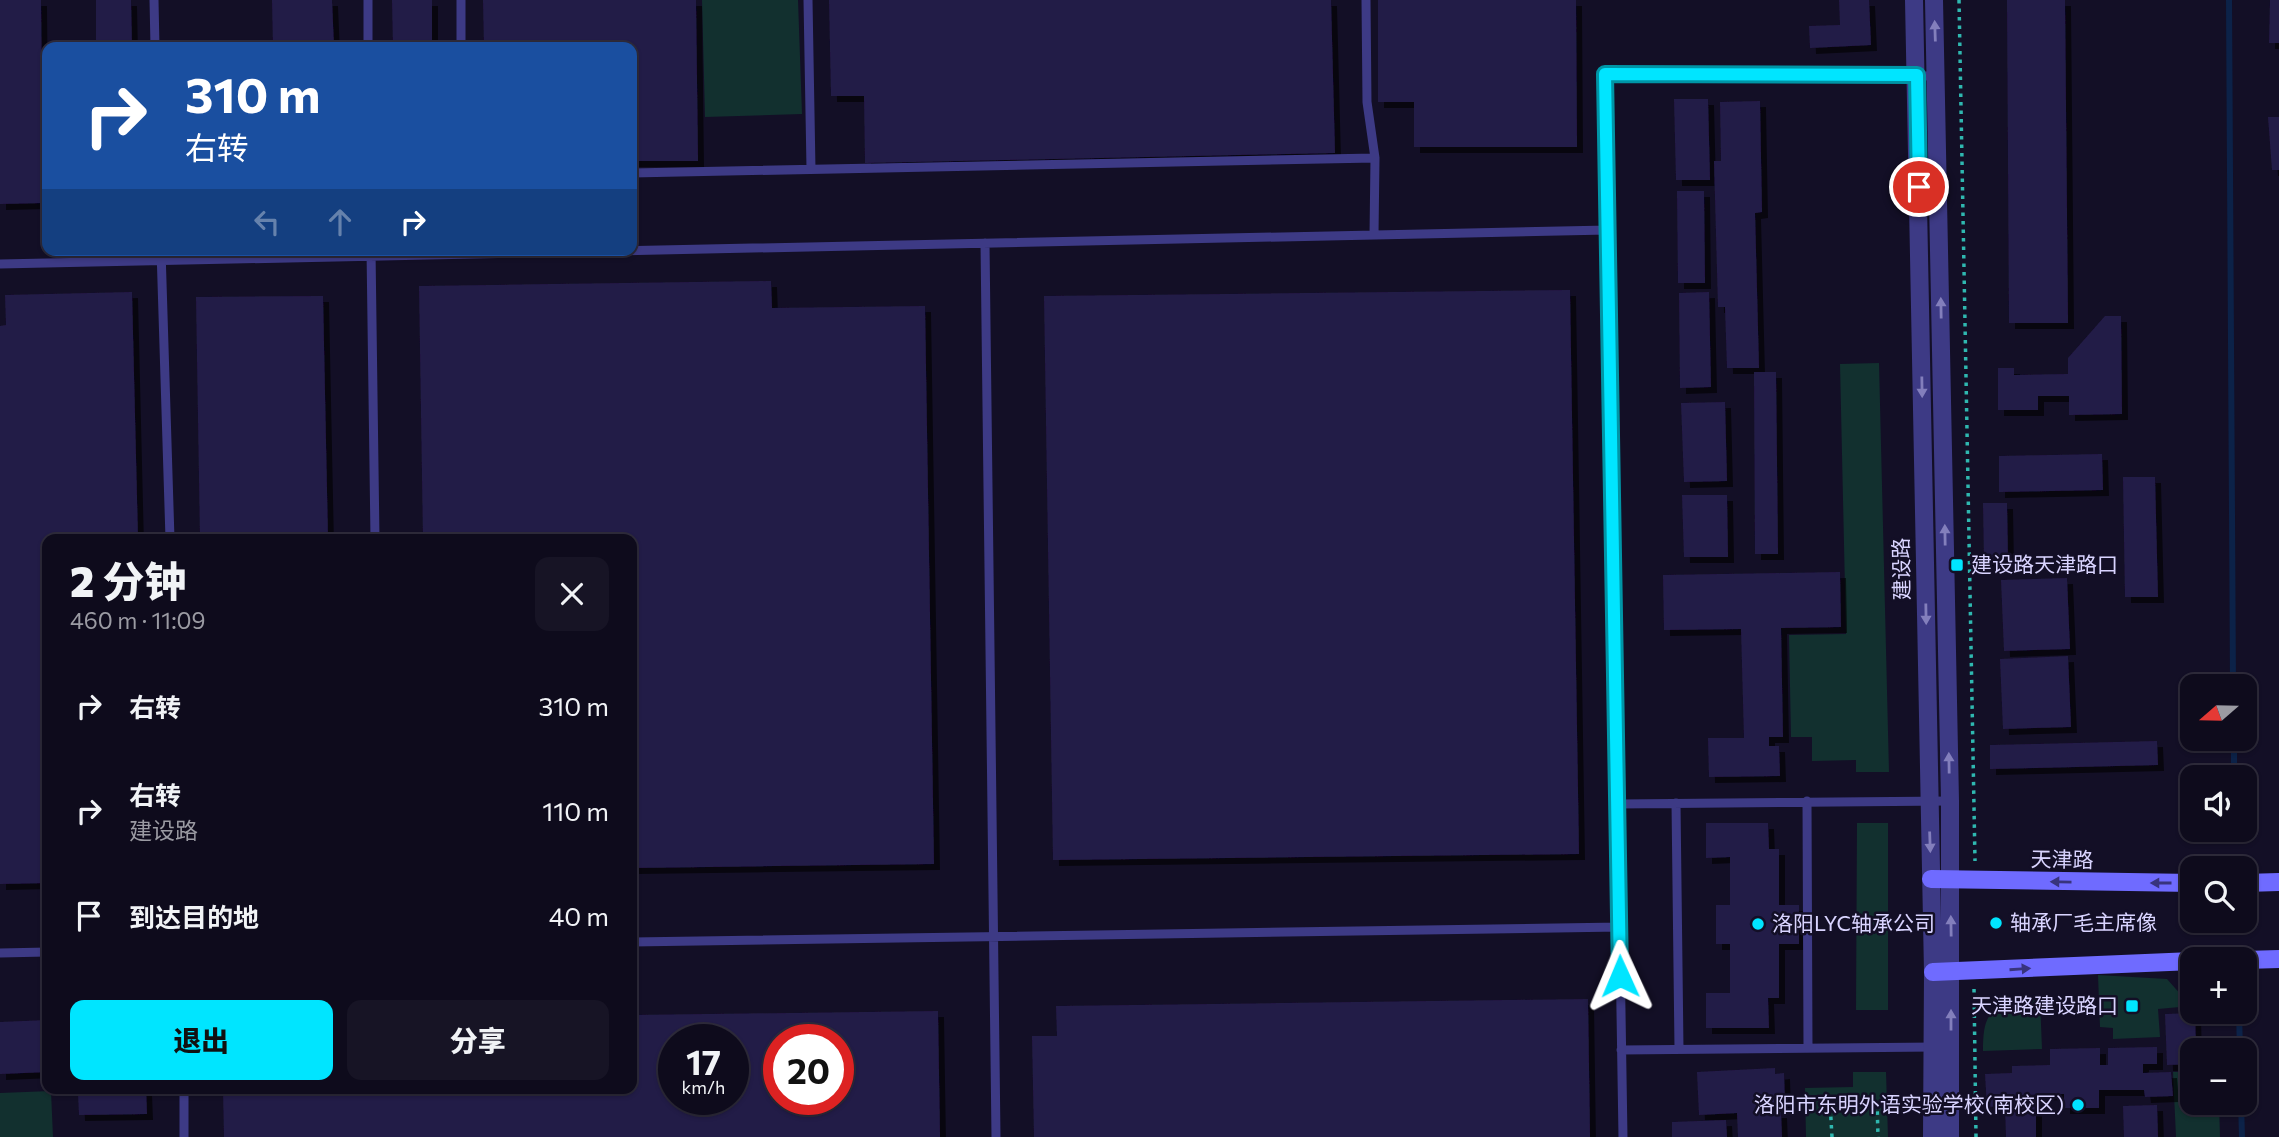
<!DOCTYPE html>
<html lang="zh">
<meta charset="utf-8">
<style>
:root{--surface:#0e0b1c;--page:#171425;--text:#f1f3f6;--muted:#9b9ba3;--line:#2e2b3b;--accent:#00e5ff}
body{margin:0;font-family:Commissioner,"Noto Sans SC",sans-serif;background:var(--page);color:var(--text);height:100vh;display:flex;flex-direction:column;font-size:26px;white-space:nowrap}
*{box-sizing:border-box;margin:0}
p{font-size:23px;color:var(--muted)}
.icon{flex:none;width:38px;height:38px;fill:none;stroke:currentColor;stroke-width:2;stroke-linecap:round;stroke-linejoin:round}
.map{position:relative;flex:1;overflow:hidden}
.drawer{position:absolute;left:42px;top:534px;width:595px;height:560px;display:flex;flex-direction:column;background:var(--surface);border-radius:14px;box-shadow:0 2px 5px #0004,0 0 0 2px var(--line)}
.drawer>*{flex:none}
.hud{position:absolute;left:42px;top:42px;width:595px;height:214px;border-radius:14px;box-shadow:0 2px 5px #0004,0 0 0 2px var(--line);background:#1a4fa0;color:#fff;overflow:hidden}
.needle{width:46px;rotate:250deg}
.tools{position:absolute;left:2180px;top:674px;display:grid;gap:14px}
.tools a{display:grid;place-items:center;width:77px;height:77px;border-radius:14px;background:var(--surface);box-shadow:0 2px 5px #0004,0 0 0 2px var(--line);font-size:35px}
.speed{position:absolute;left:658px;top:1024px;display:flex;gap:14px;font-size:35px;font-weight:700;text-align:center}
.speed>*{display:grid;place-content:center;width:91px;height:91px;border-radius:50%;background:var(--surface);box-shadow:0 2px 5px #0004,0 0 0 2px var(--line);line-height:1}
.speed small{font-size:18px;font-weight:400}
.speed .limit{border:10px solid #d22;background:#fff;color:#111}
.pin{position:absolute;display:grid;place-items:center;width:60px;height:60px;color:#fff;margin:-30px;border:4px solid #fff;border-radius:50%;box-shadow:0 2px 7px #0007}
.me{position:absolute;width:77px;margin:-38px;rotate:359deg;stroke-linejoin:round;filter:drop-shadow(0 0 5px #0008)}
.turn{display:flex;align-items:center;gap:24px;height:147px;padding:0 28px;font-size:32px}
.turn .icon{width:91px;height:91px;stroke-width:2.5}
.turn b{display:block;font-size:49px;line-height:60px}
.lanes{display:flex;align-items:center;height:66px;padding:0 28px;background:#0003;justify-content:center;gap:35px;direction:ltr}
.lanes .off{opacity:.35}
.round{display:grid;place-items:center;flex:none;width:74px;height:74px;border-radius:14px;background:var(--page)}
.summary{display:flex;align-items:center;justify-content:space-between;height:119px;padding:0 28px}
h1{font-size:42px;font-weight:800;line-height:52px}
.button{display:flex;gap:14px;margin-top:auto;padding:14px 28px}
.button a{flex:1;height:80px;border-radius:14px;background:var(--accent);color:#111;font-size:28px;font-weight:800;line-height:80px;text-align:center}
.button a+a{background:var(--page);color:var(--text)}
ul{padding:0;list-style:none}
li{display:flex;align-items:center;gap:21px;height:105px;padding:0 28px}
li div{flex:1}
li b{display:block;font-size:26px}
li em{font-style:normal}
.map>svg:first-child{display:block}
.green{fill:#12302f}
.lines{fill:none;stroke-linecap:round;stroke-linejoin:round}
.stream{stroke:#0c2248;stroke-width:6}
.building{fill:#241b47;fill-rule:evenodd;filter:url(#shadow)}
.path{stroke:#2fb8b0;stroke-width:3.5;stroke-dasharray:3.5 5;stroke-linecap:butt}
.service{stroke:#3d3a85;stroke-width:9}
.tertiary{stroke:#3d3a85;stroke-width:18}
.secondary{stroke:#6f6bff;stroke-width:18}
.oneway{fill:#837fbc}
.oneway2{fill:#38347d}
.route-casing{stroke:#0095a6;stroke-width:18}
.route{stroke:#00e5ff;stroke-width:12}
.poi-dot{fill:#00e5ff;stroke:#130f26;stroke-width:2.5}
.labels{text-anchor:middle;stroke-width:5;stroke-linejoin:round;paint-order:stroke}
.poi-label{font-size:21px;fill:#d9d4ff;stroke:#130f26;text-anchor:start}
.street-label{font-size:21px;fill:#d9d4ff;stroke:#130f26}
</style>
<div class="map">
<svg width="2279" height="1137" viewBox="0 0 2279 1137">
<defs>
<filter id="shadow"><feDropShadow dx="6" dy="6" stdDeviation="0" flood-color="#0009"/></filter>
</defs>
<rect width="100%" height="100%" fill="#130f26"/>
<path class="green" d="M702,0H798L802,114L705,117Z
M1879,363L1889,772H1856V760L1812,761V737H1791L1789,635L1846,634L1840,364Z
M1857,823H1888V1010H1856Z
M2098,975L2167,979L2191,1006L2158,1009L2160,1037L2113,1039V1028L2100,1027Z
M2022,999H2040L2042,1049L1983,1051C1983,1017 1988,1007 2022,999Z
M1853,1072H1886L1888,1137H1806L1805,1088L1853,1087Z
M2173,1072H2193V1102L2219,1103L2220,1137H2176Z
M51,1091L53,1137H0V1093Z"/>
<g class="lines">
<path class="stream" d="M2229,0L2233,686
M2234,738V777
M2234,830V835
M2239,1013L2240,1050
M2241,1102L2242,1137"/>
</g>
<path class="building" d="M0,0H41L43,203L0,204Z
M96,0H131L132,47H96Z
M272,0H332L334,47H273Z
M392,0H432V47H393Z
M483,0H696L698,161H632V47H484Z
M829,0H1331L1335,153L865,163L864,96H831Z
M1378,0H1576L1577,147H1414V102H1378Z
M1839,0H1869L1871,45L1810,48L1809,26L1840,25Z
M2007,0H2065L2068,323H2009Z
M2270,0H2279V43H2269Z
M1674,99H1708L1710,180H1676Z
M1760,101L1762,212L1755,213L1759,368H1727L1725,307H1718L1714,161H1721L1720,102Z
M2268,117H2279V170H2272Z
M1677,191H1704L1705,283H1678Z
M771,281L772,308L925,306L934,864L632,868V539H423L419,286Z
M1570,290L1579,854L1053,860L1044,296Z
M132,292L138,539H47V883L0,884V326L6,325L5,295Z
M1709,292L1711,387L1680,388L1679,293Z
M323,296L328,539H200L196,297Z
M2105,316H2121L2122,414L2069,415V396H2038V410H1998V368H2014V375L2068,374V358Z
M1754,372H1776L1778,554H1755Z
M1725,402L1727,481L1684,482L1681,403Z
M2102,454L2103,490L1999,492V456Z
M2123,477H2155L2158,597H2125Z
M1682,495H1727L1728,557H1684Z
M1983,503H2007L2008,560H1984Z
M1840,572L1841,627L1781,628L1783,737H1769V746H1779L1780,776L1709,777L1708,738H1744L1741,629L1664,630L1663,575Z
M2067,578L2070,649L2004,651L2001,580Z
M2068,656L2071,727L2003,729L2000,659Z
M2157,741L2158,765L1990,769V745Z
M1706,823H1768L1769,849H1779V905H1799V944H1779V998H1768L1769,1028H1706V993H1730V944H1716V905H1730V857L1706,858Z
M1588,999L1590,1137H1034L1032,1036H1057L1056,1006Z
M938,1011L940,1137H224L223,1088H632V1015ZM674,1040H733V1099H674ZM779,1040H838V1099H779Z
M2195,1013L2196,1050H2193V1064L2167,1065L2165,1014Z
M47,1020V1072L0,1074V1022Z
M2157,1047V1064H2143V1073L2171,1072L2173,1096L2145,1097L2144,1090H2099V1108H2064V1094L2020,1095V1105H2036V1137H2006L2005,1106L1987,1107L1985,1074L2012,1073V1066L2050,1065V1049L2100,1048V1065H2108V1048Z
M1775,1068V1074L1784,1073L1785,1104L1775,1105V1112H1781L1782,1137H1738L1737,1113L1699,1115L1697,1072Z
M110,1088H146L147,1114L79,1115L78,1093L110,1092Z
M2157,1105L2158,1137H2124L2123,1106Z
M1726,1120L1727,1137H1672V1122Z"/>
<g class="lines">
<path class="path" d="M1959,0L1975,861
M1974,989L1976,1137
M1832,1137L1830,1102L1877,1100L1878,1137"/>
<path class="service" d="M154,0L155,47
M368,0V47
M461,0V47
M808,0L811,169
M1366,0L1367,102L1375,158L1374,235
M632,173L1375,158
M985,243L996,1137
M161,250L170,539
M371,250L375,539
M0,264L1608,230
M1807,801L1808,1048
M1676,803L1679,1049
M1618,804L1950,801
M632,942L1620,927
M0,953L47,952
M1621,1050L1935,1047
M184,1088V1137
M1623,1137L1606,74L1937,76"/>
<path class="tertiary" d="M1914,0L1933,972L1932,1137
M1934,0L1950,801V1137"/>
<path class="secondary" d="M1931,879L2193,883
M2245,883L2279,882
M2245,960L2279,959
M1933,972L2193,961"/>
</g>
<defs><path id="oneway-solid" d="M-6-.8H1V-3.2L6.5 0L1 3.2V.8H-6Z" transform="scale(1.75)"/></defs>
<g class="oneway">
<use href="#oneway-solid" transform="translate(1935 31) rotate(-92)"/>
<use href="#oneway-solid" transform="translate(1941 308) rotate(-91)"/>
<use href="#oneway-solid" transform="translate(1922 387) rotate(89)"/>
<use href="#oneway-solid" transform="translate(1945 535) rotate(-91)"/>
<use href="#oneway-solid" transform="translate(1926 614) rotate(89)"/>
<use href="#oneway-solid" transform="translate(1949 763) rotate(-91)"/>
<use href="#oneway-solid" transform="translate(1930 842) rotate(88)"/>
<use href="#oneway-solid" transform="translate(1951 926) rotate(-91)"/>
<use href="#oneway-solid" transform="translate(1951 1020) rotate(-90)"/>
</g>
<g class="oneway2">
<use href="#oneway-solid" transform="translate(2061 882) rotate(-179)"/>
<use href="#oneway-solid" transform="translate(2161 883) rotate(180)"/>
<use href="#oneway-solid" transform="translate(2020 969) rotate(-4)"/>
</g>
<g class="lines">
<g class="route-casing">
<path id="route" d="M1620,976L1605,74L1917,75L1919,187"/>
</g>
<use href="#route" class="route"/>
</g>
<g class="poi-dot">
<rect x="1950" y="558" width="14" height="14" rx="3.5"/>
<circle cx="1996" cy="923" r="7"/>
<circle cx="1758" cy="924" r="7"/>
<rect x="2125" y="999" width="14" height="14" rx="3.5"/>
<circle cx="2078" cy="1105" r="7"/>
</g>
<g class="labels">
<g class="poi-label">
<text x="1971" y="572">建设路天津路口</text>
<text x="2010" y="930">轴承厂毛主席像</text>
<text x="1772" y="931">洛阳LYC轴承公司</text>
<text x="2118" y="1013" text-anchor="end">天津路建设路口</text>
<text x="2064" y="1112" text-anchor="end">洛阳市东明外语实验学校(南校区)</text>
</g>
<g class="street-label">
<text transform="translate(1902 569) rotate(-91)" y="7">建设路</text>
<text transform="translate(2062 860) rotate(1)" y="7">天津路</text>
</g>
</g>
</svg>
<div class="tools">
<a><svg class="needle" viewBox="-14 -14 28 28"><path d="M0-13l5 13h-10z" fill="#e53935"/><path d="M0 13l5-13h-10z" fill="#9b9ba3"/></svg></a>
<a><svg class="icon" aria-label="sound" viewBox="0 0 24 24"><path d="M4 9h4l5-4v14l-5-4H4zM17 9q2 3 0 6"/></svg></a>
<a><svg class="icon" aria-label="search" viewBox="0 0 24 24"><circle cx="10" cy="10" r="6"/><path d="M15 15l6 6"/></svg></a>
<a>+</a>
<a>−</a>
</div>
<div class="speed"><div>17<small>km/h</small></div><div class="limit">20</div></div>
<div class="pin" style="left:1919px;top:187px;background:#d93025"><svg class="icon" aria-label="arrive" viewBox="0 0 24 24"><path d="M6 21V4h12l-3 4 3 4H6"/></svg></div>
<svg class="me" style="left:1620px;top:976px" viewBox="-20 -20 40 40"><path d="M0-17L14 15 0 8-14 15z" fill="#00e5ff" stroke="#fff" stroke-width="4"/></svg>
<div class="hud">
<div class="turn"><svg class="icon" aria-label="right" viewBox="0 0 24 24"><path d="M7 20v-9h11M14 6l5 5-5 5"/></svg><div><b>310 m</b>右转</div></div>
<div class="lanes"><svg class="icon off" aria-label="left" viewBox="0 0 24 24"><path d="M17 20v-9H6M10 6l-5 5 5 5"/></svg><svg class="icon off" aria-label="ahead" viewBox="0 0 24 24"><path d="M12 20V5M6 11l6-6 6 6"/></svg><svg class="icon" aria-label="right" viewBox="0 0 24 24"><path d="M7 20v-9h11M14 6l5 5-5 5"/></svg></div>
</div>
<section class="drawer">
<div class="summary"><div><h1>2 分钟</h1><p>460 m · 11:09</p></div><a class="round"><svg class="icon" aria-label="close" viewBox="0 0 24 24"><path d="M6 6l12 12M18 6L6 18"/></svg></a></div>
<ul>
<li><svg class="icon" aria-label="right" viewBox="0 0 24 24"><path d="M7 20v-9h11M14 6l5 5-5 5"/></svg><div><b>右转</b></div><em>310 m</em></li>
<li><svg class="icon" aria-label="right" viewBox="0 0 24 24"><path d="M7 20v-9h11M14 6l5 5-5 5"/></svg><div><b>右转</b><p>建设路</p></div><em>110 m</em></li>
<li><svg class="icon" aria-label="arrive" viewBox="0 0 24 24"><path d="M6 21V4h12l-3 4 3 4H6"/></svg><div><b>到达目的地</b></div><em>40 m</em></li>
</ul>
<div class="button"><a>退出</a><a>分享</a></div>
</section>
</div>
